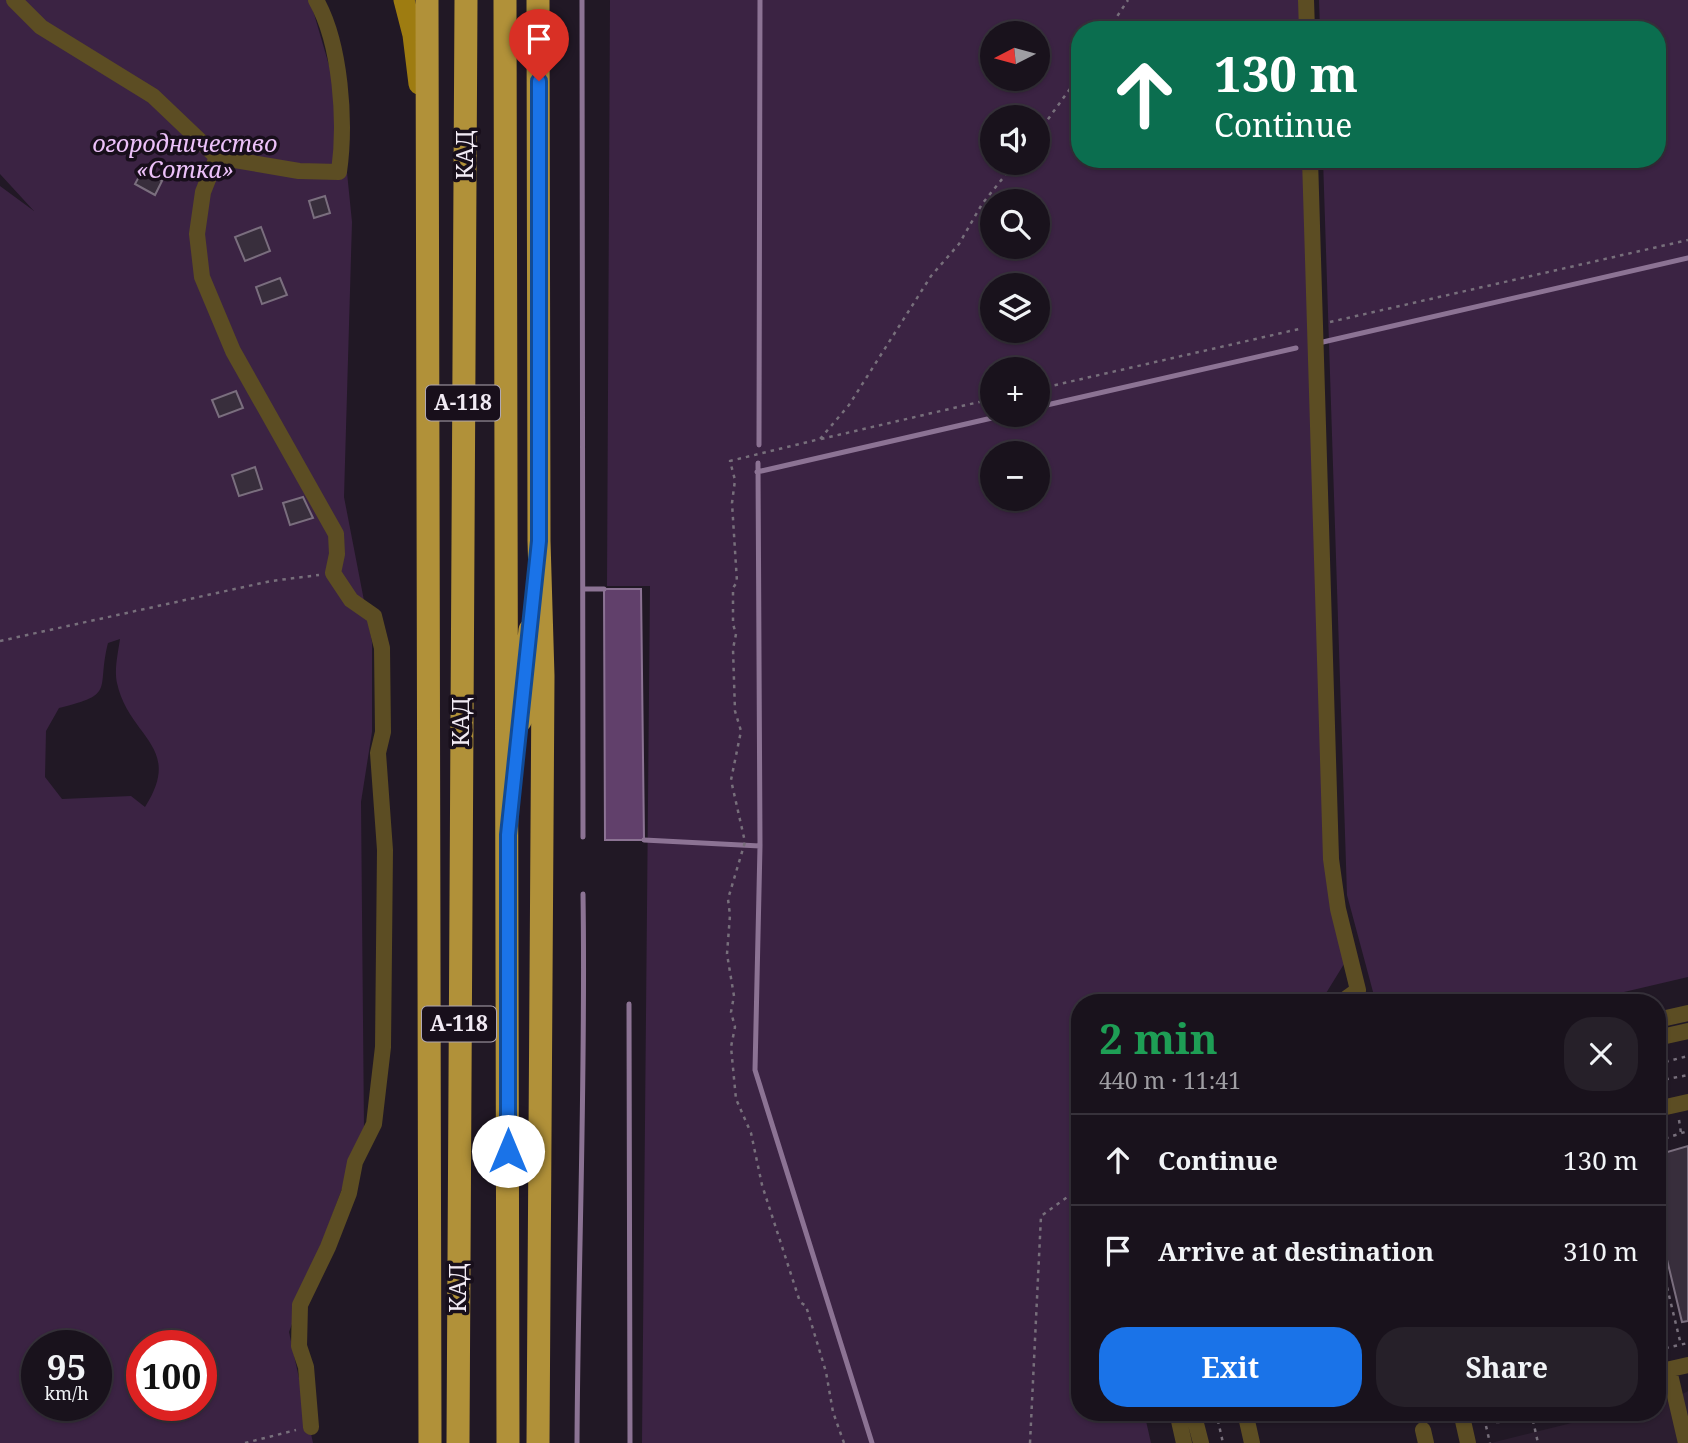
<!DOCTYPE html>
<meta charset="utf-8">
<style>
:root{--surface:#19121c;--page:#262029;--text:#f1f3f6;--muted:#9f9ea3;--line:#37323b;--accent:#1a73e8}
body{margin:0;font-family:"Noto Serif",serif;background:var(--page);color:var(--text);height:100vh;display:flex;flex-direction:column;font-size:26px;white-space:nowrap}
*{box-sizing:border-box;margin:0}
p{font-size:23px;color:var(--muted)}
.icon{flex:none;width:38px;height:38px;fill:none;stroke:currentColor;stroke-width:2;stroke-linecap:round;stroke-linejoin:round}
.map{position:relative;flex:1;overflow:hidden}
.panel{position:absolute;left:1071px;top:994px;width:595px;height:427px;display:flex;flex-direction:column;background:var(--surface);border-radius:28px;box-shadow:0 2px 5px #0004,0 0 0 2px var(--line)}
.panel>*{flex:none}
.banner{position:absolute;left:1071px;top:21px;width:595px;height:147px;border-radius:28px;box-shadow:0 2px 5px #0004,0 0 0 2px var(--line);background:#0b6e4f;color:#fff;overflow:hidden}
.needle{width:46px;rotate:264deg}
.controls{position:absolute;left:980px;top:21px;display:grid;gap:14px}
.controls a{display:grid;place-items:center;width:70px;height:70px;border-radius:50%;background:var(--surface);box-shadow:0 2px 5px #0004,0 0 0 2px var(--line);font-size:35px}
.speed{position:absolute;left:21px;top:1330px;display:flex;gap:14px;font-size:35px;font-weight:700;text-align:center}
.speed>*{display:grid;place-content:center;width:91px;height:91px;border-radius:50%;background:var(--surface);box-shadow:0 2px 5px #0004,0 0 0 2px var(--line);line-height:1}
.speed small{font-size:18px;font-weight:400}
.speed .limit{border:10px solid #d22;background:#fff;color:#111}
.pin{position:absolute;display:grid;place-items:center;width:60px;height:60px;color:#fff;margin:-72px -30px;border-radius:50% 50% 50% 0;rotate:-45deg;box-shadow:0 0 7px #0007}
.pin .icon{rotate:45deg}
.me{position:absolute;width:77px;margin:-38px;rotate:0deg;stroke-linejoin:round;filter:drop-shadow(0 0 5px #0008)}
.turn{display:flex;align-items:center;gap:24px;height:147px;padding:0 28px;font-size:32px}
.turn .icon{width:91px;height:91px;stroke-width:2.5}
.turn b{display:block;font-size:49px;line-height:60px}
.round{display:grid;place-items:center;flex:none;width:74px;height:74px;border-radius:28px;background:var(--page)}
.headline{display:flex;align-items:center;justify-content:space-between;height:119px;padding:0 28px}
h1{font-size:42px;font-weight:700;line-height:52px;color:#1e9e55}
.primary-button{display:flex;gap:14px;margin-top:auto;padding:14px 28px}
.primary-button a{flex:1;height:80px;border-radius:28px;background:var(--accent);color:#fff;font-size:28px;font-weight:700;line-height:80px;text-align:center}
.primary-button a+a{background:var(--page);color:var(--text)}
ul{padding:0;list-style:none}
li{display:flex;align-items:center;gap:21px;height:91px;padding:0 28px;border-top:2px solid var(--line)}
li div{flex:1}
li b{display:block;font-size:26px}
li em{font-style:normal}
.map>svg:first-child{display:block}
.built{fill:#2c1e30}
.green{fill:#3b2343;fill-rule:evenodd}
.water{fill:#61406b;stroke:#8c7394;stroke-width:2}
.lines{fill:none;stroke-linecap:round;stroke-linejoin:round}
.stream{stroke:#8c7394;stroke-width:5}
.building{fill:#382e3c;stroke:#7a6e7e;stroke-width:2}
.path{stroke:#776f7b;stroke-width:2.5;stroke-dasharray:3.5 5;stroke-linecap:butt}
.minor{stroke:#5c4d23;stroke-width:16}
.major{stroke:#9e7c11;stroke-width:21}
.highway{stroke:#b19139;stroke-width:23}
.route-casing{stroke:#114b97;stroke-width:18}
.route{stroke:#1a73e8;stroke-width:12}
.labels{text-anchor:middle;stroke-width:7;stroke-linejoin:round;paint-order:stroke}
.shield{fill:#180f1b;stroke:#b0a8b3;stroke-width:2}
.shield-label{font-size:21px;font-weight:bold;fill:#f1eaf4}
.park-label{font-size:23px;font-style:italic;fill:#ecc1f9;stroke:#180f1b}
.street-label{font-size:23px;fill:#f1eaf4;stroke:#180f1b}
</style>
<div class="map">
<svg width="1688" height="1443" viewBox="0 0 1688 1443">
<rect width="100%" height="100%" fill="#211825"/>
<path class="built" d="M1688,1391V1443H1491L1616,1412H1657V1403L1675,1398Z"/>
<path class="green" d="M0,0H310L340,103L352,222L344,497L372,642V732L361,802L364,1129L289,1332L313,1443H0V186L34,211L0,174ZM120,639C118,653 114,670 117,683C129,738 184,746 145,807L131,796L62,799L45,777L46,731L59,708C117,694 96,690 108,643ZM37,1346H96V1405H37ZM142,1346H201V1405H142Z
M610,0H1303L1304,30H1080V159H1307L1309,263L1344,964L1320,1003H1080V1412H1144L1151,1443H642L650,586H607ZM992,33H1038V79H992ZM992,117H1038V163H992ZM992,201H1038V247H992ZM992,285H1038V331H992ZM992,369H1038V415H992ZM992,453H1038V499H992Z
M1319,0H1688V977L1577,1003H1376L1347,895L1323,159H1657V30H1320Z"/>
<path class="water" d="M604,589H641L644,840H605Z"/>
<g class="lines">
<path class="stream" d="M582,0L583,837
M1323,342L1688,258
M1038,407L1296,348
M759,445L760,0
M758,463L760,846L755,1070L872,1443
M757,472L1005,415
M583,589H604
M644,840L760,846
M629,1004L630,1443
M577,1443C578,1260 586,1077 583,894"/>
</g>
<path class="building" d="M142,171L162,181L155,195L135,184Z
M325,196L330,213L314,218L309,201Z
M261,227L270,251L245,261L235,237Z
M280,278L287,295L262,304L256,287Z
M236,391L243,408L219,417L212,400Z
M255,467L262,489L239,496L232,475Z
M303,497L313,518L290,525L283,503Z
M1688,1146V1321L1682,1322L1657,1218V1155Z"/>
<g class="lines">
<path class="path" d="M1108,30L1128,0
M1038,133L1080,75
M1330,322L1688,240
M1038,389L1299,329
M821,439L992,399
M0,641L271,581L319,575
M1657,1064L1688,1056
M1657,1081L1688,1075
M1679,1120L1681,1133
M1657,1141L1688,1131
M1657,1246L1681,1345
M1657,1350L1688,1343
M1150,1412V1416
M1216,1412L1223,1443
M1531,1412L1538,1443
M1496,1422L1534,1421L1573,1412
M1486,1426L1490,1443
M245,1443L296,1430
M844,1443L833,1412L826,1372L806,1306L800,1302L762,1185L751,1133L736,1099L733,1068L731,1047L735,1027L731,1012L734,996L727,954L730,915L728,899L745,842L731,780L741,731L735,711L733,649L736,634L733,624V588L737,582L732,503L735,480L730,461L820,439L849,405L931,276L959,244L982,204L1015,163
M1030,1443L1041,1216L1080,1188"/>
<path class="minor" d="M14,0L41,27L153,96L217,157
M1306,0L1307,30
M217,157L203,192L197,234L202,277L233,351L336,534L337,554L333,573L351,600L374,616L382,648L383,732L378,753L385,850L383,1047L374,1124L355,1162L349,1193L328,1247L300,1305L299,1346L306,1367L311,1427
M217,157L299,171L339,172C346,122 341,44 316,0
M1310,159L1331,859L1338,909L1358,990L1340,1003
M1657,1020L1688,1013
M1657,1038L1688,1031
M1657,1109L1688,1102
M1669,1370L1686,1443
M1657,1372L1688,1365
M1177,1412L1184,1443
M1193,1412L1201,1443
M1245,1412L1252,1443
M1461,1412L1468,1443
M1462,1417L1482,1412
M1423,1430L1426,1443"/>
<path class="major" d="M404,0L413,35L419,84"/>
<path class="highway" d="M427,0L430,1443
M505,0L508,1443
M520,721L530,630
M458,1443L466,0
M538,1443L543,676L539,541L538,0"/>
</g>
<g class="lines">
<g class="route-casing">
<path id="route" d="M508,1151V835L539,541V81"/>
</g>
<use href="#route" class="route"/>
</g>
<g class="labels">
<g class="shield">
<rect x="426" y="385.5" width="74" height="35" rx="5"/>
<rect x="422" y="1006.5" width="74" height="35" rx="5"/>
</g>
<g class="shield-label">
<text x="463" y="410">А-118</text>
<text x="459" y="1031">А-118</text>
</g>
<g class="park-label">
<text x="185" y="152">огородничество<tspan x="185" dy="26">«Сотка»</tspan></text>
</g>
<g class="street-label">
<text transform="translate(465 155) rotate(-90)" y="8">КАД</text>
<text transform="translate(461 722) rotate(-90)" y="8">КАД</text>
<text transform="translate(458 1288) rotate(-90)" y="8">КАД</text>
</g>
</g>
</svg>
<div class="controls">
<a><svg class="needle" viewBox="-14 -14 28 28"><path d="M0-13l5 13h-10z" fill="#e53935"/><path d="M0 13l5-13h-10z" fill="#9f9ea3"/></svg></a>
<a><svg class="icon" aria-label="sound" viewBox="0 0 24 24"><path d="M4 9h4l5-4v14l-5-4H4zM17 9q2 3 0 6"/></svg></a>
<a><svg class="icon" aria-label="search" viewBox="0 0 24 24"><circle cx="10" cy="10" r="6"/><path d="M15 15l6 6"/></svg></a>
<a><svg class="icon" aria-label="layers" viewBox="0 0 24 24"><path d="M12 4l9 5-9 5-9-5zM3 14l9 5 9-5"/></svg></a>
<a>+</a>
<a>−</a>
</div>
<div class="speed"><div>95<small>km/h</small></div><div class="limit">100</div></div>
<div class="pin" style="left:539px;top:81px;background:#d93025"><svg class="icon" aria-label="arrive" viewBox="0 0 24 24"><path d="M6 21V4h12l-3 4 3 4H6"/></svg></div>
<svg class="me" style="left:508px;top:1151px" viewBox="-20 -20 40 40"><circle r="19" fill="#fff"/><path d="M0-13L10 11 0 6-10 11z" fill="#1a73e8"/></svg>
<div class="banner">
<div class="turn"><svg class="icon" aria-label="ahead" viewBox="0 0 24 24"><path d="M12 20V5M6 11l6-6 6 6"/></svg><div><b>130 m</b>Continue</div></div>
</div>
<section class="panel">
<div class="headline"><div><h1>2 min</h1><p>440 m · 11:41</p></div><a class="round"><svg class="icon" aria-label="close" viewBox="0 0 24 24"><path d="M6 6l12 12M18 6L6 18"/></svg></a></div>
<ul>
<li><svg class="icon" aria-label="ahead" viewBox="0 0 24 24"><path d="M12 20V5M6 11l6-6 6 6"/></svg><div><b>Continue</b></div><em>130 m</em></li>
<li><svg class="icon" aria-label="arrive" viewBox="0 0 24 24"><path d="M6 21V4h12l-3 4 3 4H6"/></svg><div><b>Arrive at destination</b></div><em>310 m</em></li>
</ul>
<div class="primary-button"><a>Exit</a><a>Share</a></div>
</section>
</div>
